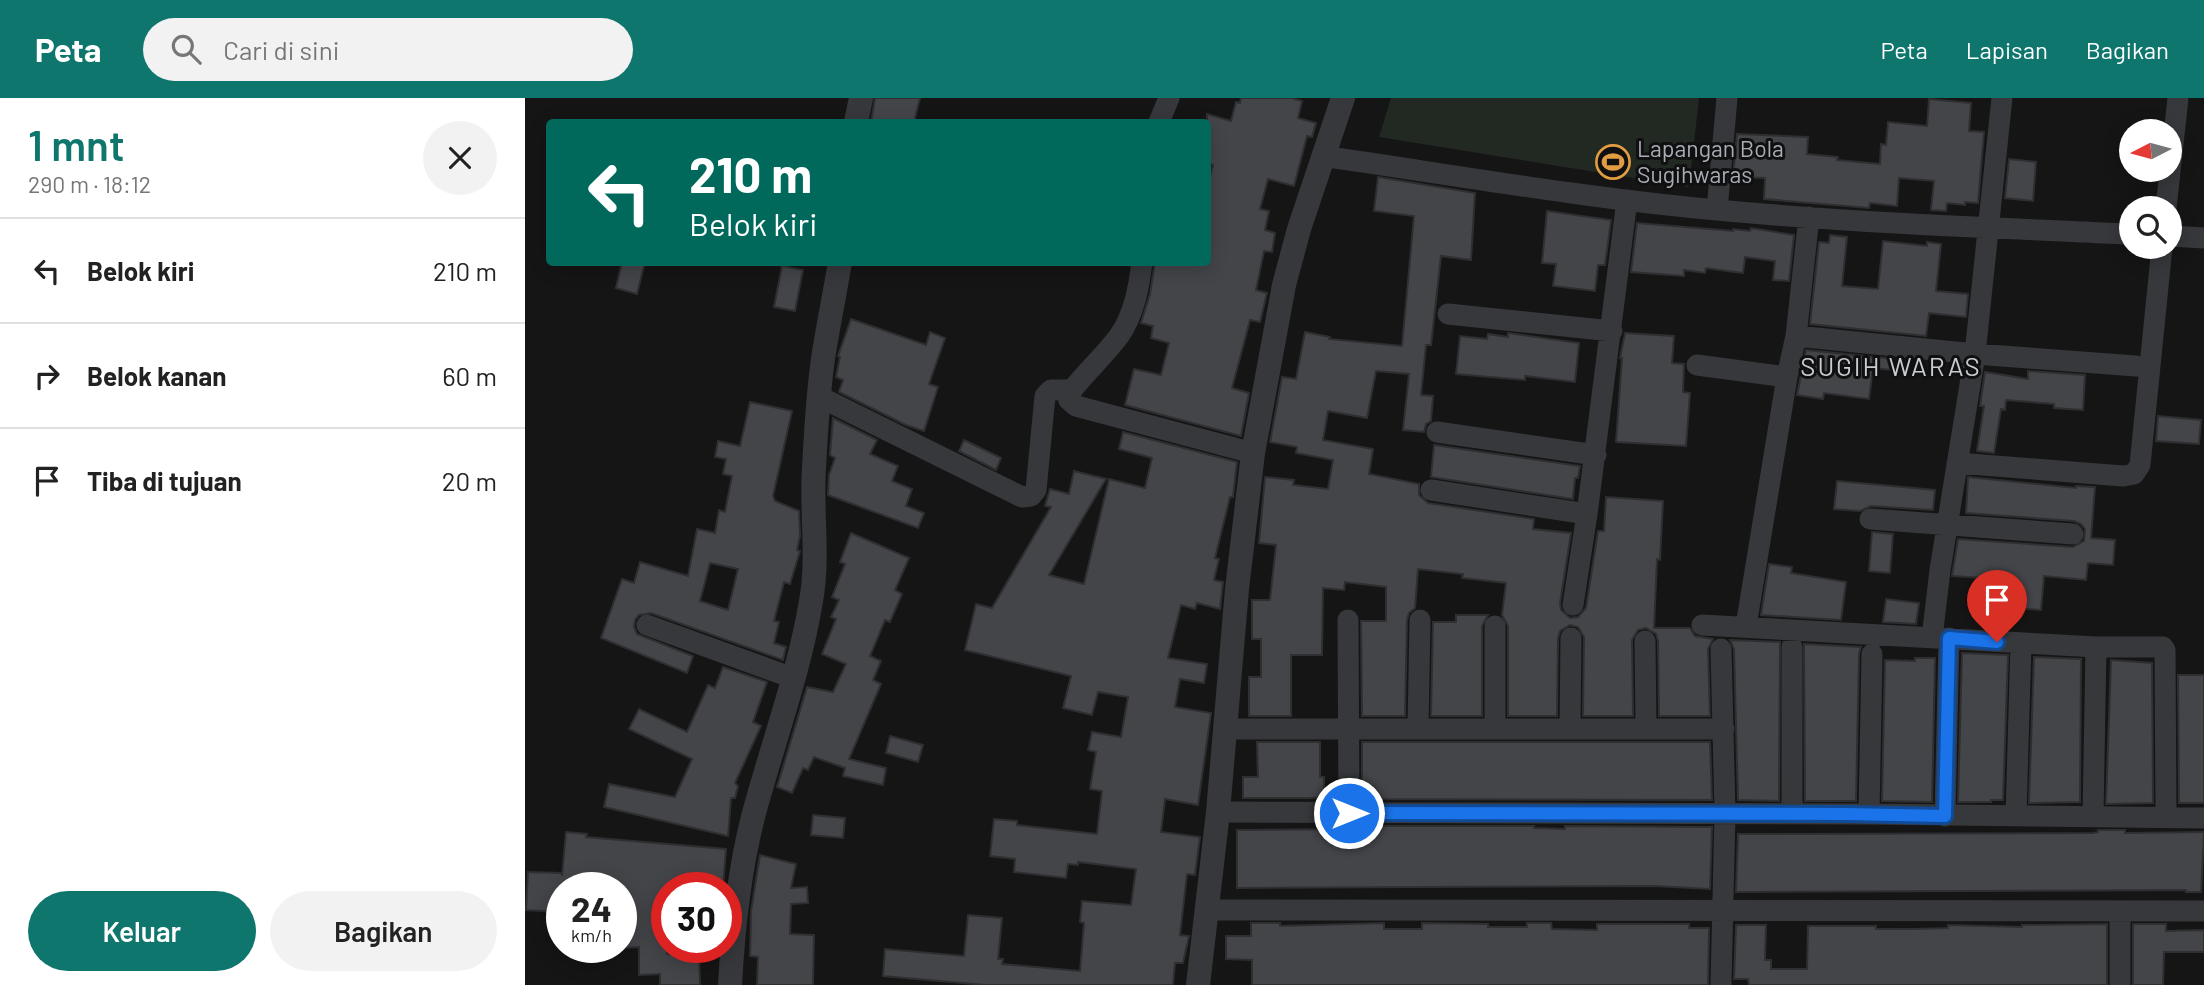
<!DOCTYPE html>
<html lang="id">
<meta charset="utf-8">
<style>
:root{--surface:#fff;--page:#f2f2f2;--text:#222;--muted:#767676;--line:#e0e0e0;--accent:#0f766e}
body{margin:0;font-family:Barlow,sans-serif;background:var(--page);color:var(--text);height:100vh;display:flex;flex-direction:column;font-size:26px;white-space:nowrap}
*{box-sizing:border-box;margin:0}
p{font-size:23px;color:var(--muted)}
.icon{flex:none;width:38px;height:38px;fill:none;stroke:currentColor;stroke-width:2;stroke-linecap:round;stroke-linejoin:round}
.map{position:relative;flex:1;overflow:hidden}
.side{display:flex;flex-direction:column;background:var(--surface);width:525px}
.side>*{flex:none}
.guide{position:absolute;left:21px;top:21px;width:665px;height:147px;border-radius:7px;box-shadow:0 4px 18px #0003;background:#00695c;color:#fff;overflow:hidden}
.needle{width:46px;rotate:264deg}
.controls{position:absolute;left:1594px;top:21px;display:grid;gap:14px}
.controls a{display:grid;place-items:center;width:63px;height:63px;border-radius:50%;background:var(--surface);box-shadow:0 4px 18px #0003;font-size:35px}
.speed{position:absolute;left:21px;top:774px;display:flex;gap:14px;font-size:35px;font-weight:700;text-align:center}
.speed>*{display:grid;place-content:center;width:91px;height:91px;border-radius:50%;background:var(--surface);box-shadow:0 4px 18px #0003;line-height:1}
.speed small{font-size:18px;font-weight:400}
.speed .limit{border:10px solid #d22;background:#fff;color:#111}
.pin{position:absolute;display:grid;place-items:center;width:60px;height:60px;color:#fff;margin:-72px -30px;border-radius:50% 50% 50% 0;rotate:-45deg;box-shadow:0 0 7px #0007}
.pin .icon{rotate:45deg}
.me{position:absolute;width:77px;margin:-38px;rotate:90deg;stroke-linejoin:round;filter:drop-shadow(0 0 5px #0008)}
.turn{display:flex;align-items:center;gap:24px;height:147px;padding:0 28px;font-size:32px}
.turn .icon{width:91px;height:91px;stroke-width:2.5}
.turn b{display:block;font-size:49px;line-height:60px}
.round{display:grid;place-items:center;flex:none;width:74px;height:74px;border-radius:37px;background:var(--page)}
.summary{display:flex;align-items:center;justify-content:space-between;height:119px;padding:0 28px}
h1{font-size:42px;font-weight:600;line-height:52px;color:var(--accent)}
.button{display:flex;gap:14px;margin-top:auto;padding:14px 28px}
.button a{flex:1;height:80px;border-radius:42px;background:var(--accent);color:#fff;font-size:28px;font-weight:600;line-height:80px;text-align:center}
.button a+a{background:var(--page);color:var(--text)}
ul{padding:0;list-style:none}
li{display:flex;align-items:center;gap:21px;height:105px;padding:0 28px;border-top:2px solid var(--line)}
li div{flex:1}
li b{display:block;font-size:26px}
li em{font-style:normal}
header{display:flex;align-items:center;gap:42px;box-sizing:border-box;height:98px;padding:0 35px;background:var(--accent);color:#fff}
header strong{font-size:33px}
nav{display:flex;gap:38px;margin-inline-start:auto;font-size:24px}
.search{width:490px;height:63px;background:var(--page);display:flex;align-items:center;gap:18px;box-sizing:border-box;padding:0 24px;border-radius:38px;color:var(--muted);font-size:26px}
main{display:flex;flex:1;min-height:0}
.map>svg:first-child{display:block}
.green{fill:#212922}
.building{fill:#444549;stroke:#2f2f32;stroke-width:2;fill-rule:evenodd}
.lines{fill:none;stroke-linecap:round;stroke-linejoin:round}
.minor{stroke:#36383b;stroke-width:21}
.tertiary{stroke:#36383b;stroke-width:24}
.route-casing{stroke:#114b97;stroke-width:18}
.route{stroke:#1a73e8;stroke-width:12}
.labels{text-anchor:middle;stroke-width:6;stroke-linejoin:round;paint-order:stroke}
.poi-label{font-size:23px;fill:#a8adb6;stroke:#101011;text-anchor:start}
.quarter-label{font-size:26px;letter-spacing:2px;fill:#c8ccd2;stroke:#101011}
</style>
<header>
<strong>Peta</strong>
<div class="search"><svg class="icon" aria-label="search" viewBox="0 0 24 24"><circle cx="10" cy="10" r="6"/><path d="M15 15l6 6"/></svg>Cari di sini</div>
<nav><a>Peta</a><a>Lapisan</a><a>Bagikan</a></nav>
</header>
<main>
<section class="side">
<div class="summary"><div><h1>1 mnt</h1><p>290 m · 18:12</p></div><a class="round"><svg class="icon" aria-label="close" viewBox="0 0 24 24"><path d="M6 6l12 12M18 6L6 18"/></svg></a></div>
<ul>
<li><svg class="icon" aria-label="left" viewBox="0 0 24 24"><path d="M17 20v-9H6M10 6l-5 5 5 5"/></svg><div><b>Belok kiri</b></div><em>210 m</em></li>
<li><svg class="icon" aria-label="right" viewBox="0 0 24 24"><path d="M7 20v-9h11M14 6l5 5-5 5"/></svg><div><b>Belok kanan</b></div><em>60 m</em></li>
<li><svg class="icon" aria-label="arrive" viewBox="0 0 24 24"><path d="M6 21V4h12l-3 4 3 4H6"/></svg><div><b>Tiba di tujuan</b></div><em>20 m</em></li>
</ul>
<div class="button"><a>Keluar</a><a>Bagikan</a></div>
</section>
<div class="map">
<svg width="1679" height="887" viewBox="0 0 1679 887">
<rect width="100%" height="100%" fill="#151516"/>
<path class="green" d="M866,0H1174L1164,89L854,39Z"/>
<path class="building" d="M350,0H395L389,24H346Z
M716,0H767L777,3L773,20L791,25L787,39L782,38L769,88L743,81L735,111L744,113L740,132L750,135L747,154L739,153L731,192L742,195L735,224L725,222L707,290L724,295L716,338L600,307L609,271L636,277L644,245L626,240L628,228L616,225L625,196L630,164H682V90L688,67L682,65V16L706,23L711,4L715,5Z
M1404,1L1446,5L1444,33L1459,34L1453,105L1440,104V107L1422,105L1421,113L1406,112L1409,83L1374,80L1372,108L1345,105L1344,110L1239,101L1240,80L1208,79L1212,36L1283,39L1282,56L1313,59L1312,62L1355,66L1356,46L1361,47L1363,24L1402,28Z
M1484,61L1511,64L1508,103L1480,100Z
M853,79L950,95L946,162L916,158L906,247H901L896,297L908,298L906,323L901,326L899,334L878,332L884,276L851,273L842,320L803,313L798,342L848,351L844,376L894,386V397L903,405L1009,421L1008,431L1046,435L1035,505L1036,512L1045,520L1053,519L1061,510L1073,433H1079L1081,399L1138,403L1135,462L1132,461L1129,530H1165L1170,538L1188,541L1183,551L1185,618H1134L1133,543L1131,536L1121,530L1113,532L1107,542L1108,618H1058L1059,539L1053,529L1045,527L1035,533L1033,540L1032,618H983V528L977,517L981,485L937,480L938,476L893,471L890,510L884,515L882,522L880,618H837L836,523H861V489L820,484L819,492L798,490L797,557H766V618H724V579H736V541H727V502H745L751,447L734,445L740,379L769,382L768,387L803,391L808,362L771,355L772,349L745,344L757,279L771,281L780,234L805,239L804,241L877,248L889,118L849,113Z
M1022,113L1086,122L1080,167H1073L1070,193L1028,188L1031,166L1017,165Z
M1112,125L1208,133V131L1225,133L1226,130L1269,137L1264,183L1248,182L1250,163L1220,159L1218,175L1181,170L1180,175L1159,172V178L1106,174Z
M1305,137L1322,139L1317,188L1353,191L1358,143L1402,148V144L1416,146L1411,193L1443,196L1441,219L1404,215L1401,238L1285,226L1294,144L1304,145Z
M97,164H120L112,196L91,190Z
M257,168L278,172L270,213L249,209Z
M326,221L401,247L405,234L420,240L404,286L413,289L399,333L381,327L314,294L318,282L311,279L315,259L313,258Z
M983,235L1054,245L1050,284L1000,278V282L931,276L935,238L962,241L963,236L983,239Z
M1100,235L1149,238L1147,265L1159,266L1158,294L1165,295L1161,348L1091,344L1097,260H1095Z
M1281,252L1368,261L1367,272L1348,270L1344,301L1299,295L1298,301L1272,297Z
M1503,273L1560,277L1558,312L1529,310V306L1481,302L1480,312L1476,311L1469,355L1452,353L1459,308H1455L1460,274L1503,281Z
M225,304L267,313L248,398L250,403L274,413L275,438L272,452L275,453L265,486L259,484L249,523L254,524L249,545L261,549L258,562L126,515L114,517L110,522L109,529L112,536L168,558L162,575L76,540L97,481L109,485L115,464L163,478L172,431L190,435L194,412L200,414L207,378L198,376L201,361L190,359L193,343L215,348ZM185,465L213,471L203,512L175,503Z
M1633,318L1676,322L1674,346L1631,343Z
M308,320L352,342L345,356L373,368L367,383L387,391L381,408L399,415L393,430L303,397L304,377L310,360L305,357Z
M598,334L712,364L708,399H705L690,460L694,461L689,482L698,484L695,511L672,505L670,511L656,507L643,560L682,566L679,585L655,581L650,609L686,615L673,707L640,701L636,734L675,739L670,777L662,776L655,837L664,838L658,865H650L648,887H460L358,878L360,851L439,858L443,817L477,820L473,861H478L477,866L555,873L559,825L555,824L557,803L606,807L611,771L553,764V767L543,766L541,780L489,774L490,761L465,758L469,721L492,723V727L572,736L577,693L565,691L571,654L563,652L567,634L596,639L603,599L573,594L567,617L538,610L546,578L440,552L451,506L467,510L526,409L520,408L525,391L544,396L549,373L581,381L524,477L559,486L584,381L620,390L627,360L594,351Z
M439,342L476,360L471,372L434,353Z
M909,347L1055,368L1053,380H1050L1048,401L906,379Z
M1443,379L1551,390V388L1570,389L1566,440L1590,442L1588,467L1563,465L1561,482L1519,478L1516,512L1473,509L1475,481L1427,478L1433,441L1548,449L1559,443L1560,431L1556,426L1549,423L1441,415Z
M1312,383L1410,392L1408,412L1346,408L1335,413L1309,411Z
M1347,434L1368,436L1365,475L1344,473Z
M326,435L384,460L370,492L377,496L365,524L360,522L345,558L356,563L348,582L356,586L324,661L361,670L358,687L318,678L320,670L289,659L283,672L278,670L267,695L252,689L282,589L308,594L321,566L297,556L311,521L306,519L314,502L307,499L320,466L315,464Z
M1244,466L1267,469L1266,475L1321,484L1316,522L1236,517Z
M1361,501L1394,505L1391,526L1358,524Z
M931,517H963L957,528V618H906L908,524H931Z
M1205,542L1255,544L1254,703L1213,702L1209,551Z
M1279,546L1336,549L1334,556L1331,703H1280Z
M1437,555L1483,557L1478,702H1466V704H1433Z
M1509,559L1556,561L1555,704L1504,705Z
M1390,560H1410L1407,704L1357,703L1360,562L1390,563Z
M1586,562L1627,565L1628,705L1581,706Z
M198,569L242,584L228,624L236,628L210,685L213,688L210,700H206L203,738L79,709L84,686L150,699L167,661L104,631L114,611L162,634L183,587L190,590Z
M1653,577H1679V705H1654Z
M365,638L398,647L393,664L361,655Z
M732,644H795V679H799V700H718V679H733Z
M837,644H1185L1187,702L837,701Z
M288,717L320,720L318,740L286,737Z
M832,728H1009V730L1040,731V728L1187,729L1185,791L1129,788L712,790V732L832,731Z
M1573,732H1600V735L1679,734L1676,794H1661V792L1211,794L1213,736L1569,735L1573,734Z
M41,734L62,736L61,739L201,751L198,789H142V856H174L175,887H135V876L114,877V849L96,850V789H37V814L1,812L3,774L37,775V778Z
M235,757L271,766L266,790L282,789L283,805L266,806L265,836L289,837L288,887H232L233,859L225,858L226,813Z
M726,825H755V828L859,825V831H897V825L963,826V829H1002V825H1026L1027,831L1072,832V826H1164V830H1184L1183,887H727V862L701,861V838H726Z
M1582,826V887H1224L1223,881H1209L1211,827H1241L1240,862H1246V871H1282L1283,828H1351V831H1390L1423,830V827L1497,829V827Z
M1608,826H1641V833L1679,832V854H1639L1638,887H1608Z"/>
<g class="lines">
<path class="minor" d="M634,24L644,0
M797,58C929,77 1060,100 1192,112C1330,125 1469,130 1606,136
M1641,110L1653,0
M1192,112L1202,0
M1645,138L1679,140
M617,164C614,189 609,217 594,238C580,257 562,273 547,292L544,302L551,308L728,355
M923,216L1087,233
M1271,238L1450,256L1611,268
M1172,267L1262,279L1271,238L1284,119
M295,299L497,399L506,398L511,392L520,298L526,292H547
M912,334L1071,357
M1432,365L1598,378L1609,376L1615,367L1637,149
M906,392L1062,416L1102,102
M1345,421L1548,436
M1048,507L1062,416
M823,522L824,715
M122,527L268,580
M1177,527L1571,549H1638L1640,552L1641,719
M970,528V630
M1221,528L1262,279
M1407,540L1415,472L1450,256L1477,0
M1120,543L1121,630
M1267,549V716
M1196,551L1200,715L1196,887
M893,630L895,522
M1045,630L1046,540
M702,631H1199
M693,714L1344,716L1679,720
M1344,716L1347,556
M1491,717L1496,545
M1420,718L1424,540
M1568,718L1571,549
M683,812L1679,813
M1595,813V887"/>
<path class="tertiary" d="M331,24L336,0
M205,887C208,830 214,774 228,719C247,647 274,576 286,503C294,460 286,414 289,370C291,332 293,292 299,254C304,224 310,194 315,164
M673,887L693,714L712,491L728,355L759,187L774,131L818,0"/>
</g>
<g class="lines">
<g class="route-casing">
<path id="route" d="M824,715L1320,716L1420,718L1424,540L1472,544"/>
</g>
<use href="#route" class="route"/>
</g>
<defs>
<g id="stadium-ring" transform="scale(1.75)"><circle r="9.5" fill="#101011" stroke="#e29c41" stroke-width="1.5"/><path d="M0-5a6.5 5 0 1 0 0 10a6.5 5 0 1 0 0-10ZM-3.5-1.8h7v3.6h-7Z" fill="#e29c41"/></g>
</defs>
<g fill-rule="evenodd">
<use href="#stadium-ring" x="1088" y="64"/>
</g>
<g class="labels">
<g class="poi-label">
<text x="1112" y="59">Lapangan Bola<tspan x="1112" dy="26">Sugihwaras</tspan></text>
</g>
<g class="quarter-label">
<text x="1366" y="278">SUGIH WARAS</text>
</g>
</g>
</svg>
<div class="controls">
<a><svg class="needle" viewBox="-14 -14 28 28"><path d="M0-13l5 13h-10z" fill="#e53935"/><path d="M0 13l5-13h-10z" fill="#767676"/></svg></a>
<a><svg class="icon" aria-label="search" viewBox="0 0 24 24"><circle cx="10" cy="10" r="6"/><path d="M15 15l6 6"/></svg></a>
</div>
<div class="speed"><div>24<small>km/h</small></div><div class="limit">30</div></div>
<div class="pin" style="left:1472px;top:544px;background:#d93025"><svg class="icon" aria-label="arrive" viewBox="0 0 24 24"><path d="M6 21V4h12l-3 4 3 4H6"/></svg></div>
<svg class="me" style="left:824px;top:715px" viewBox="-20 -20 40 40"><circle r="17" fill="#1a73e8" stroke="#fff" stroke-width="3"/><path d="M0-11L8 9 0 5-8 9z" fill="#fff"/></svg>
<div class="guide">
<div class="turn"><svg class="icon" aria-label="left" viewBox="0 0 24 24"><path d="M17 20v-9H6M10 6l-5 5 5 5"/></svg><div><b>210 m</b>Belok kiri</div></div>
</div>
</div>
</main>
